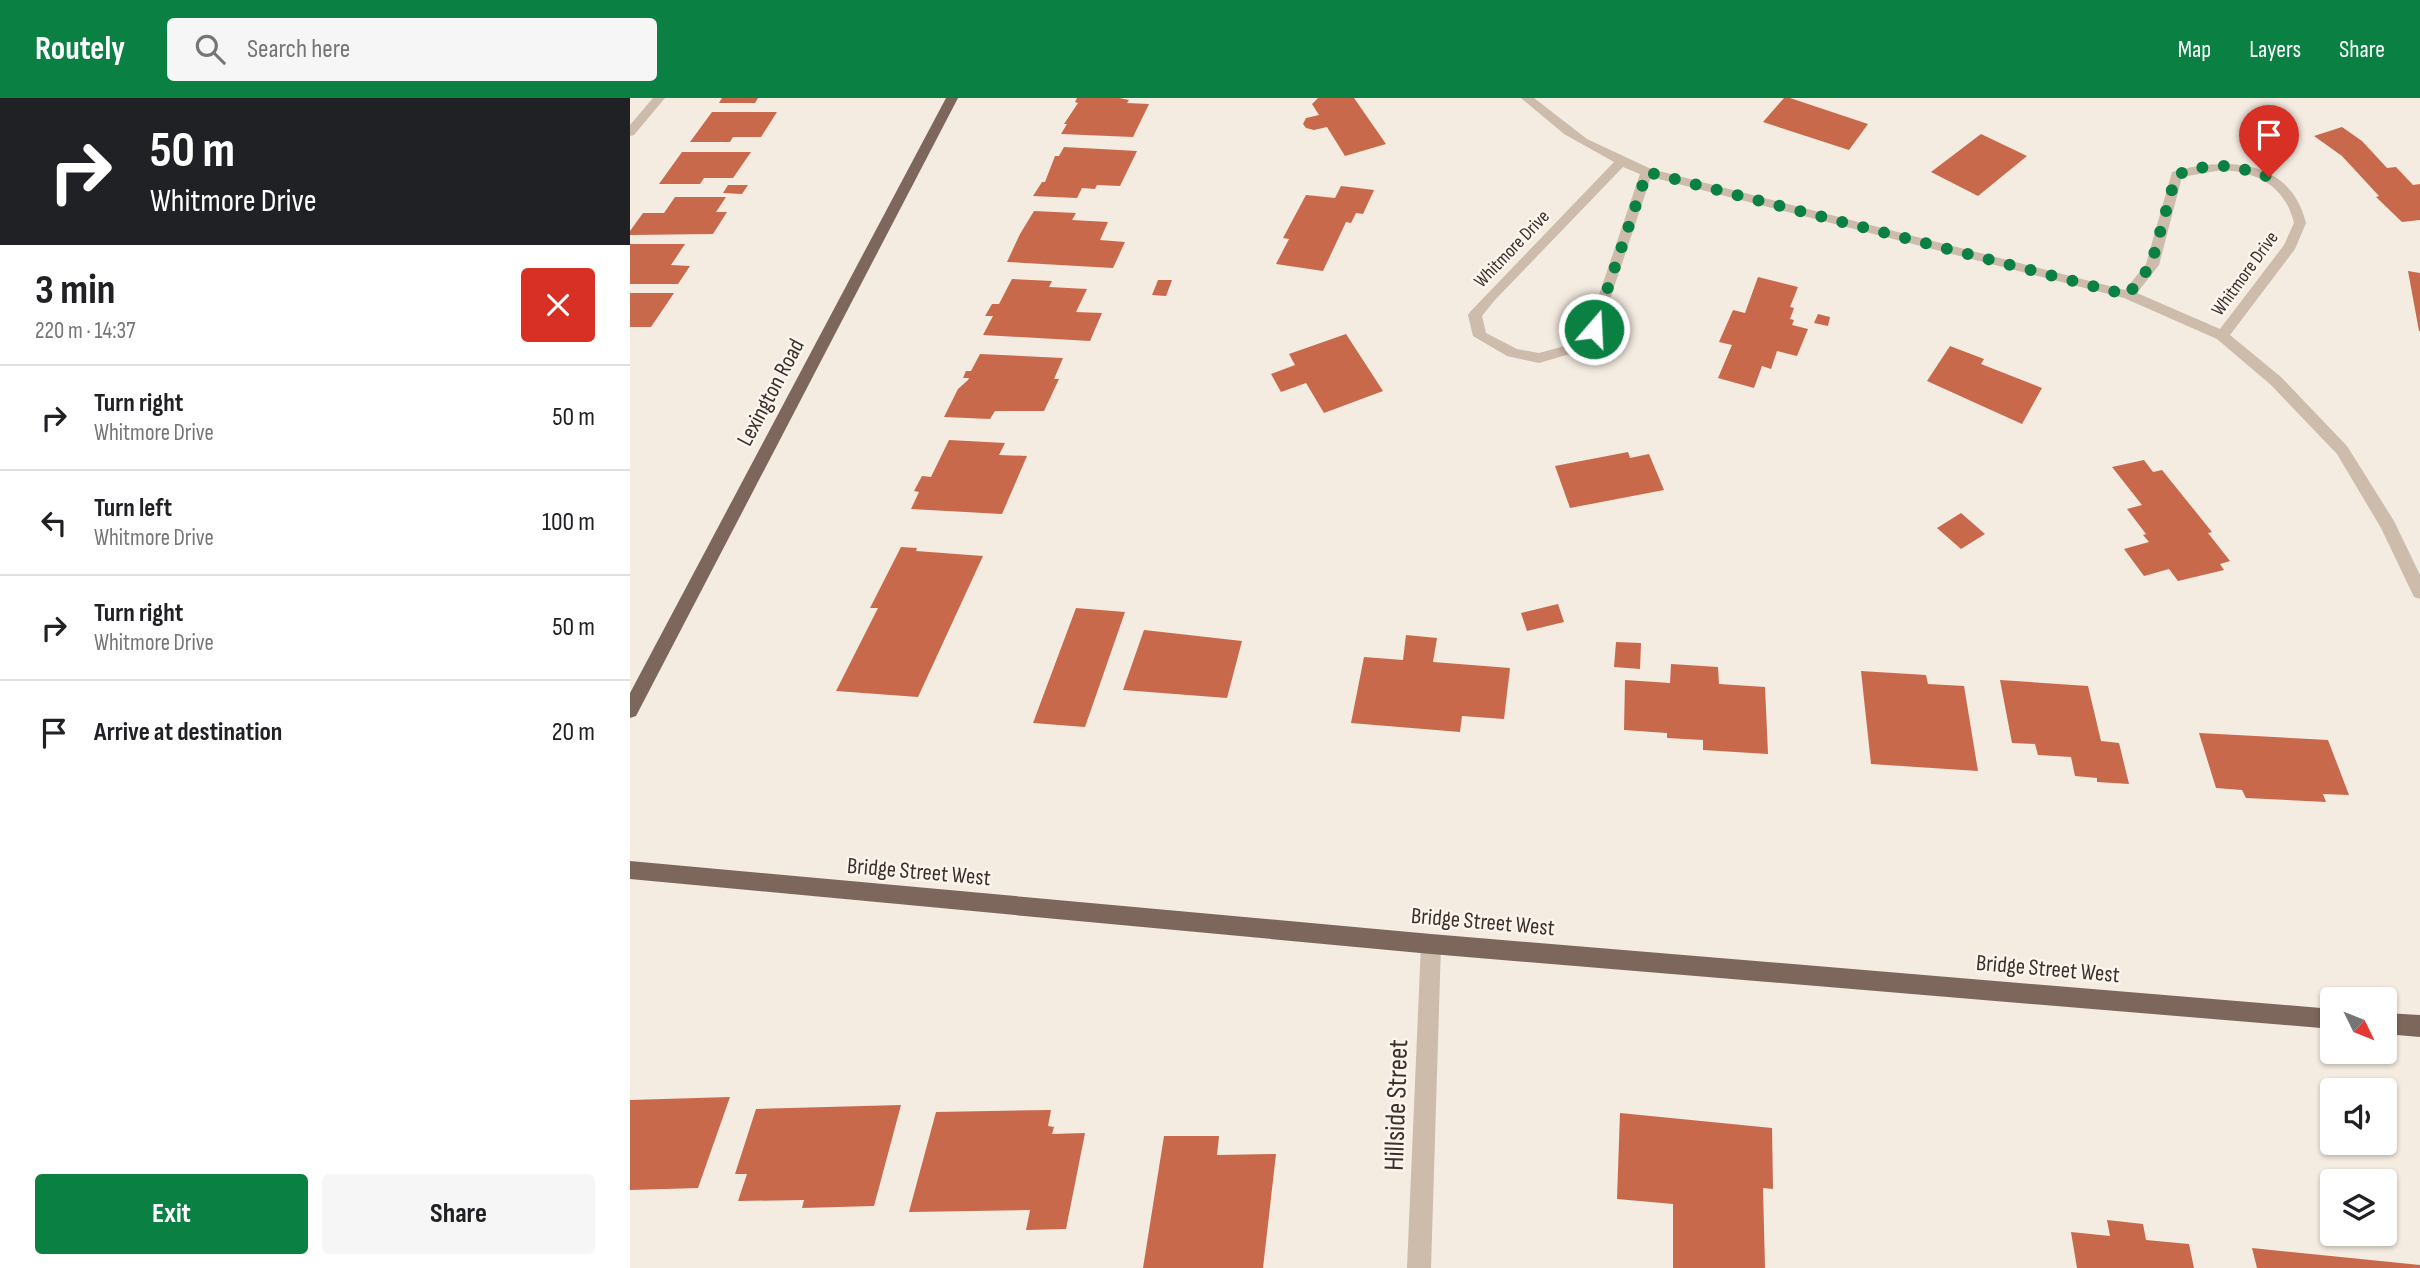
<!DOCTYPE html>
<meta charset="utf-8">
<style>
:root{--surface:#fff;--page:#f6f6f6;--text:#202124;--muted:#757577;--line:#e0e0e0;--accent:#0b8043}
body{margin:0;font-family:"Sofia Sans Condensed",sans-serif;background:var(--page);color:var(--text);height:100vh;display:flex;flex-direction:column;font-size:26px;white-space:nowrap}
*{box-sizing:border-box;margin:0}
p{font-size:23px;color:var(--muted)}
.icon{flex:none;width:38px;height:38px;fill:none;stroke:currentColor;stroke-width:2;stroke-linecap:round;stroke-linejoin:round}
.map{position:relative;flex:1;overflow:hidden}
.side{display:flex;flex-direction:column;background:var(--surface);width:630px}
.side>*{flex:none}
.top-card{background:#202124;color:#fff;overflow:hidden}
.needle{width:46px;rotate:133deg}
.buttons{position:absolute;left:1690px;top:889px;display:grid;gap:14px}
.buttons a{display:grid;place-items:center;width:77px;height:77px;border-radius:7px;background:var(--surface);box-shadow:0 2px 5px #0004;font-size:35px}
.pin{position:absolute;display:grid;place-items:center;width:60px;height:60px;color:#fff;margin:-72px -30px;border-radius:50% 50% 50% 0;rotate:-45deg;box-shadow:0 0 7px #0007}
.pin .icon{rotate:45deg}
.me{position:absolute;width:77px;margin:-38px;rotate:19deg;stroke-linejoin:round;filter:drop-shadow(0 0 5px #0008)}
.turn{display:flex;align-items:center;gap:24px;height:147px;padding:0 35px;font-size:32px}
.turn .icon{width:91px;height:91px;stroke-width:2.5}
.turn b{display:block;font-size:49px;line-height:60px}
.round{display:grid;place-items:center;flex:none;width:74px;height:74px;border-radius:7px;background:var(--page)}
.summary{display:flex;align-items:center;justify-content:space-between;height:119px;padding:0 35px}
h1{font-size:42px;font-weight:700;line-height:52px}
.primary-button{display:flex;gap:14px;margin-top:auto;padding:14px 35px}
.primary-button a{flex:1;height:80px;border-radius:7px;background:var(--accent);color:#fff;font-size:28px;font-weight:700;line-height:80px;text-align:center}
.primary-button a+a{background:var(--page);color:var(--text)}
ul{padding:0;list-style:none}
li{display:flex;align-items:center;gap:21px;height:105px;padding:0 35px;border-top:2px solid var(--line)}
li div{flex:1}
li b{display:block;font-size:26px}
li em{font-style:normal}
header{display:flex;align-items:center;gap:42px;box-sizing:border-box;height:98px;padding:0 35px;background:var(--accent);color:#fff}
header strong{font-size:33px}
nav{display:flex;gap:38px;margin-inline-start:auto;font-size:24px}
.search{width:490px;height:63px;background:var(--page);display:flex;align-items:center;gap:18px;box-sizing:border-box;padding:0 24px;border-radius:7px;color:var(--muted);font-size:26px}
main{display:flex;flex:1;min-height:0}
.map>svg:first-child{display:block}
.building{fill:#c8694b}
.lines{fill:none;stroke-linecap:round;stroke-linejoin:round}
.minor{fill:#cdbbac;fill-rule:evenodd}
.major{fill:#7d675c;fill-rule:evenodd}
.route{stroke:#0b8043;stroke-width:12;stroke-dasharray:0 21.6}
.labels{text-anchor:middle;stroke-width:5;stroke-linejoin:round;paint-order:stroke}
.far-street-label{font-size:19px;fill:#3b302b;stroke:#fbf5ee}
.street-label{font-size:23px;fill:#3b302b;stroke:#fbf5ee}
.near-street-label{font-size:28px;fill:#3b302b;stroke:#fbf5ee}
</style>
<header>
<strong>Routely</strong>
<div class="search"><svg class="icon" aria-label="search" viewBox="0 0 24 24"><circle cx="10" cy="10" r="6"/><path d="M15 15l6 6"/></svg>Search here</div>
<nav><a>Map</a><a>Layers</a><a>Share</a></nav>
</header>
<main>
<section class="side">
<div class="top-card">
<div class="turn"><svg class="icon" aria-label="right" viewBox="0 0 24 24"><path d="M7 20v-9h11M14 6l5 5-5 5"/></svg><div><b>50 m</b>Whitmore Drive</div></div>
</div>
<div class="summary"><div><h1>3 min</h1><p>220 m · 14:37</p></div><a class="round" style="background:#d93025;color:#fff"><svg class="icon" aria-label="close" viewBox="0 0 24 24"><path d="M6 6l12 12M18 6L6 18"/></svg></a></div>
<ul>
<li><svg class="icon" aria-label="right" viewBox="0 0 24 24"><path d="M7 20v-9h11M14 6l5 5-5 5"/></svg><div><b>Turn right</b><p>Whitmore Drive</p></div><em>50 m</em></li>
<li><svg class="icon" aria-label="left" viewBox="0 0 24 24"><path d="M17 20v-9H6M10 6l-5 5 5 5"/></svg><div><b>Turn left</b><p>Whitmore Drive</p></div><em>100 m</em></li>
<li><svg class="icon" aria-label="right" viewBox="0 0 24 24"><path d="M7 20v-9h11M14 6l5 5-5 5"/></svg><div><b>Turn right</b><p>Whitmore Drive</p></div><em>50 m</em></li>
<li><svg class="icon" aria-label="arrive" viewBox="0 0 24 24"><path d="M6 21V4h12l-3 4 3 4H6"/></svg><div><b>Arrive at destination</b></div><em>20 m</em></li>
</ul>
<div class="primary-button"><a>Exit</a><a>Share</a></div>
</section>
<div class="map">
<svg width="1790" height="1170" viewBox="0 0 1790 1170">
<rect width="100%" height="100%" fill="#f4ebe1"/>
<path class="building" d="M92,0H128L125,5H89Z
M447,0H489L499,2L497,5L519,6L503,39L431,36L437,26H434L448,5L445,4Z
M688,0H724L756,46L715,58L697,29L684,32L676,30L673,26L676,20L689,17L682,6Z
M1154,0H1160L1238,26L1219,52L1133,24Z
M82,14H147L131,39H103L100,44H60Z
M1712,29L1732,43L1757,70L1766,69L1783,87L1790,86V122L1772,124L1746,99L1749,98L1712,58L1684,38Z
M1351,36L1397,58L1348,98L1301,74Z
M434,49L507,53L490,88L467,87L465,91L452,90L447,100L403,98L412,84H415L425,58H429Z
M52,54H121L103,80H74L70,86H29Z
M98,87H118L112,96L93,95Z
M711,88L744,92L733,116L726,115L721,125L716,124L693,173L646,166L659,141L653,140L676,97L705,100Z
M45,99H96L86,114H97L83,136L0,137V133L13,115H34Z
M404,113L446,115L442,122L478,124L470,142L495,144L483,170L377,164L390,136Z
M0,146H55L41,167L60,168L48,186H0Z
M1778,173L1790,175V233H1789Z
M1128,179L1168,189L1160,209L1164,210L1160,221L1164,222L1162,227L1178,231L1167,258L1147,253L1141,271L1132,268L1124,290L1088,280L1102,247L1089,244L1103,212L1115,215Z
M382,181L422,183L419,189L457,191L446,214L472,215L460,243L353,237L363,218H355L362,206H369Z
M528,182H542L536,198L522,197Z
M0,195H44L21,229H0Z
M1188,216L1200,219L1198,228L1184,225Z
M716,236L753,293L694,315L676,285L651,294L641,276L665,267L659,256Z
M1320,248L1354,261L1351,266L1412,290L1392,326L1297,283Z
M350,256L433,260L424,281H429L414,313H365L360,321L314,319L328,291L338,282L339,280H333L336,273H341Z
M319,342L375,345L369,357L397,358L372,416L281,411L289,394L284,393L292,378L301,379Z
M998,354L1000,360L1019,356L1034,392L940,410L925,368Z
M1514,362L1523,374L1532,372L1582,434L1578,435L1600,463L1590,466L1594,472L1548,483L1539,471L1514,478L1494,451L1519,444L1513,437L1516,436L1497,411L1512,407L1482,369Z
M1331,415L1355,436L1331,451L1307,430Z
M271,449L287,450L286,453L353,458L288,599L206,593L248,510H240Z
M928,506L934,524L897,533L891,515Z
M446,510L495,514L455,629L403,625Z
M514,532L612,543L597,600L493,592Z
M776,537L807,540L803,564L880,570L874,621L832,618L830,634L721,625L734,559L773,562Z
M986,544L1011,545L1010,571L984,569Z
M1041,566L1088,569L1089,586L1135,589L1138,656L1073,652V642L1037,640V635L994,632L995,582L1040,585Z
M1231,573L1296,577L1298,586L1334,588L1348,673L1241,666Z
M1370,582L1458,588L1471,643L1489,645L1499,686L1467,684V680L1445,678L1441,659L1408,657L1405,646L1382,645Z
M1569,635L1698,642L1719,697L1693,696L1696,704L1616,700L1612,692L1586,690Z
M100,999L68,1090L0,1092V1002Z
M271,1007L244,1108L172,1110L174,1102L108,1103L117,1076H105L126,1011Z
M421,1012L418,1028L424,1029L422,1036L455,1035L436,1131L396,1132L400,1112L279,1114L306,1014Z
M990,1015L1142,1030L1143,1091L1133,1090L1135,1170H1043V1106L987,1101Z
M534,1038H589L587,1057L646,1056L633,1170H513Z
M1477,1122L1513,1126L1516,1142L1559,1146L1564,1170H1447L1441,1134L1480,1138Z
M1622,1150L1790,1167V1170H1627Z"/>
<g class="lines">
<path class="minor" d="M23,0H35L4,37L0,38V27Z
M891,0H904L957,41L1021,71L1495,192L1516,166L1542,74C1595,59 1660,60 1676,125L1665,151L1600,237L1651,279L1717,348L1764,423L1790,477V501L1784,499L1751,430L1707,356L1641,287L1587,241L1494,200L1021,79L969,234L940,256L909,265L877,258L843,238L838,217L840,214L984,64L934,36ZM993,69L1010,76L958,229L931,249L909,255L887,251L856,235L852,218L864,203ZM1592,72C1628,74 1655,88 1664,125L1654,147L1590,231L1507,195L1529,167L1552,79Z
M801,836L808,839L811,846L801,1170H777L791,846L794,839Z"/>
<path class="major" d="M316,0H328L6,618L0,620V595Z
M0,763L801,836L1703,911V931L801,856L0,781Z
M1755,915L1790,917V939L1755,936Z"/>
</g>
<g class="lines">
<path class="route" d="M964,231L1017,74L1498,197L1521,167L1546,77C1587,63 1599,66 1639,79"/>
</g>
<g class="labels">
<g class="far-street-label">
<text transform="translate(881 150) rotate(-46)" y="7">Whitmore Drive</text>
<text transform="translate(1614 175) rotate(-54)" y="7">Whitmore Drive</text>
</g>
<g class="street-label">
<text transform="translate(140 294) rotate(-62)" y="8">Lexington Road</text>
<text transform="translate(289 773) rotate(5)" y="8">Bridge Street West</text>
<text transform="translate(853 823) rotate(5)" y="8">Bridge Street West</text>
<text transform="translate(1418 870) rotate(5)" y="8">Bridge Street West</text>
</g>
<g class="near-street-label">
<text transform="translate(765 1007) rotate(-88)" y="10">Hillside Street</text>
</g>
</g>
</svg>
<div class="buttons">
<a><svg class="needle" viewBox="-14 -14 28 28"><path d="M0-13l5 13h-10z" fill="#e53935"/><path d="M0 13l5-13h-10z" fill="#757577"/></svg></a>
<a><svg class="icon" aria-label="sound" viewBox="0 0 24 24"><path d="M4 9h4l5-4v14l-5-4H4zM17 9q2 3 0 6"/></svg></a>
<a><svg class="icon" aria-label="layers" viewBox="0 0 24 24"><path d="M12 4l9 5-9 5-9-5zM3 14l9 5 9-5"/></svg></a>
</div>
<div class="pin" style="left:1639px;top:79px;background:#d93025"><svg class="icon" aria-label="arrive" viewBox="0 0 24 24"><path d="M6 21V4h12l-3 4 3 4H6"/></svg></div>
<svg class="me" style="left:964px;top:231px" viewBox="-20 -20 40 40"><circle r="17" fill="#0b8043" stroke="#fff" stroke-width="3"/><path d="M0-11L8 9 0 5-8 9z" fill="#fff"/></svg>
</div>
</main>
